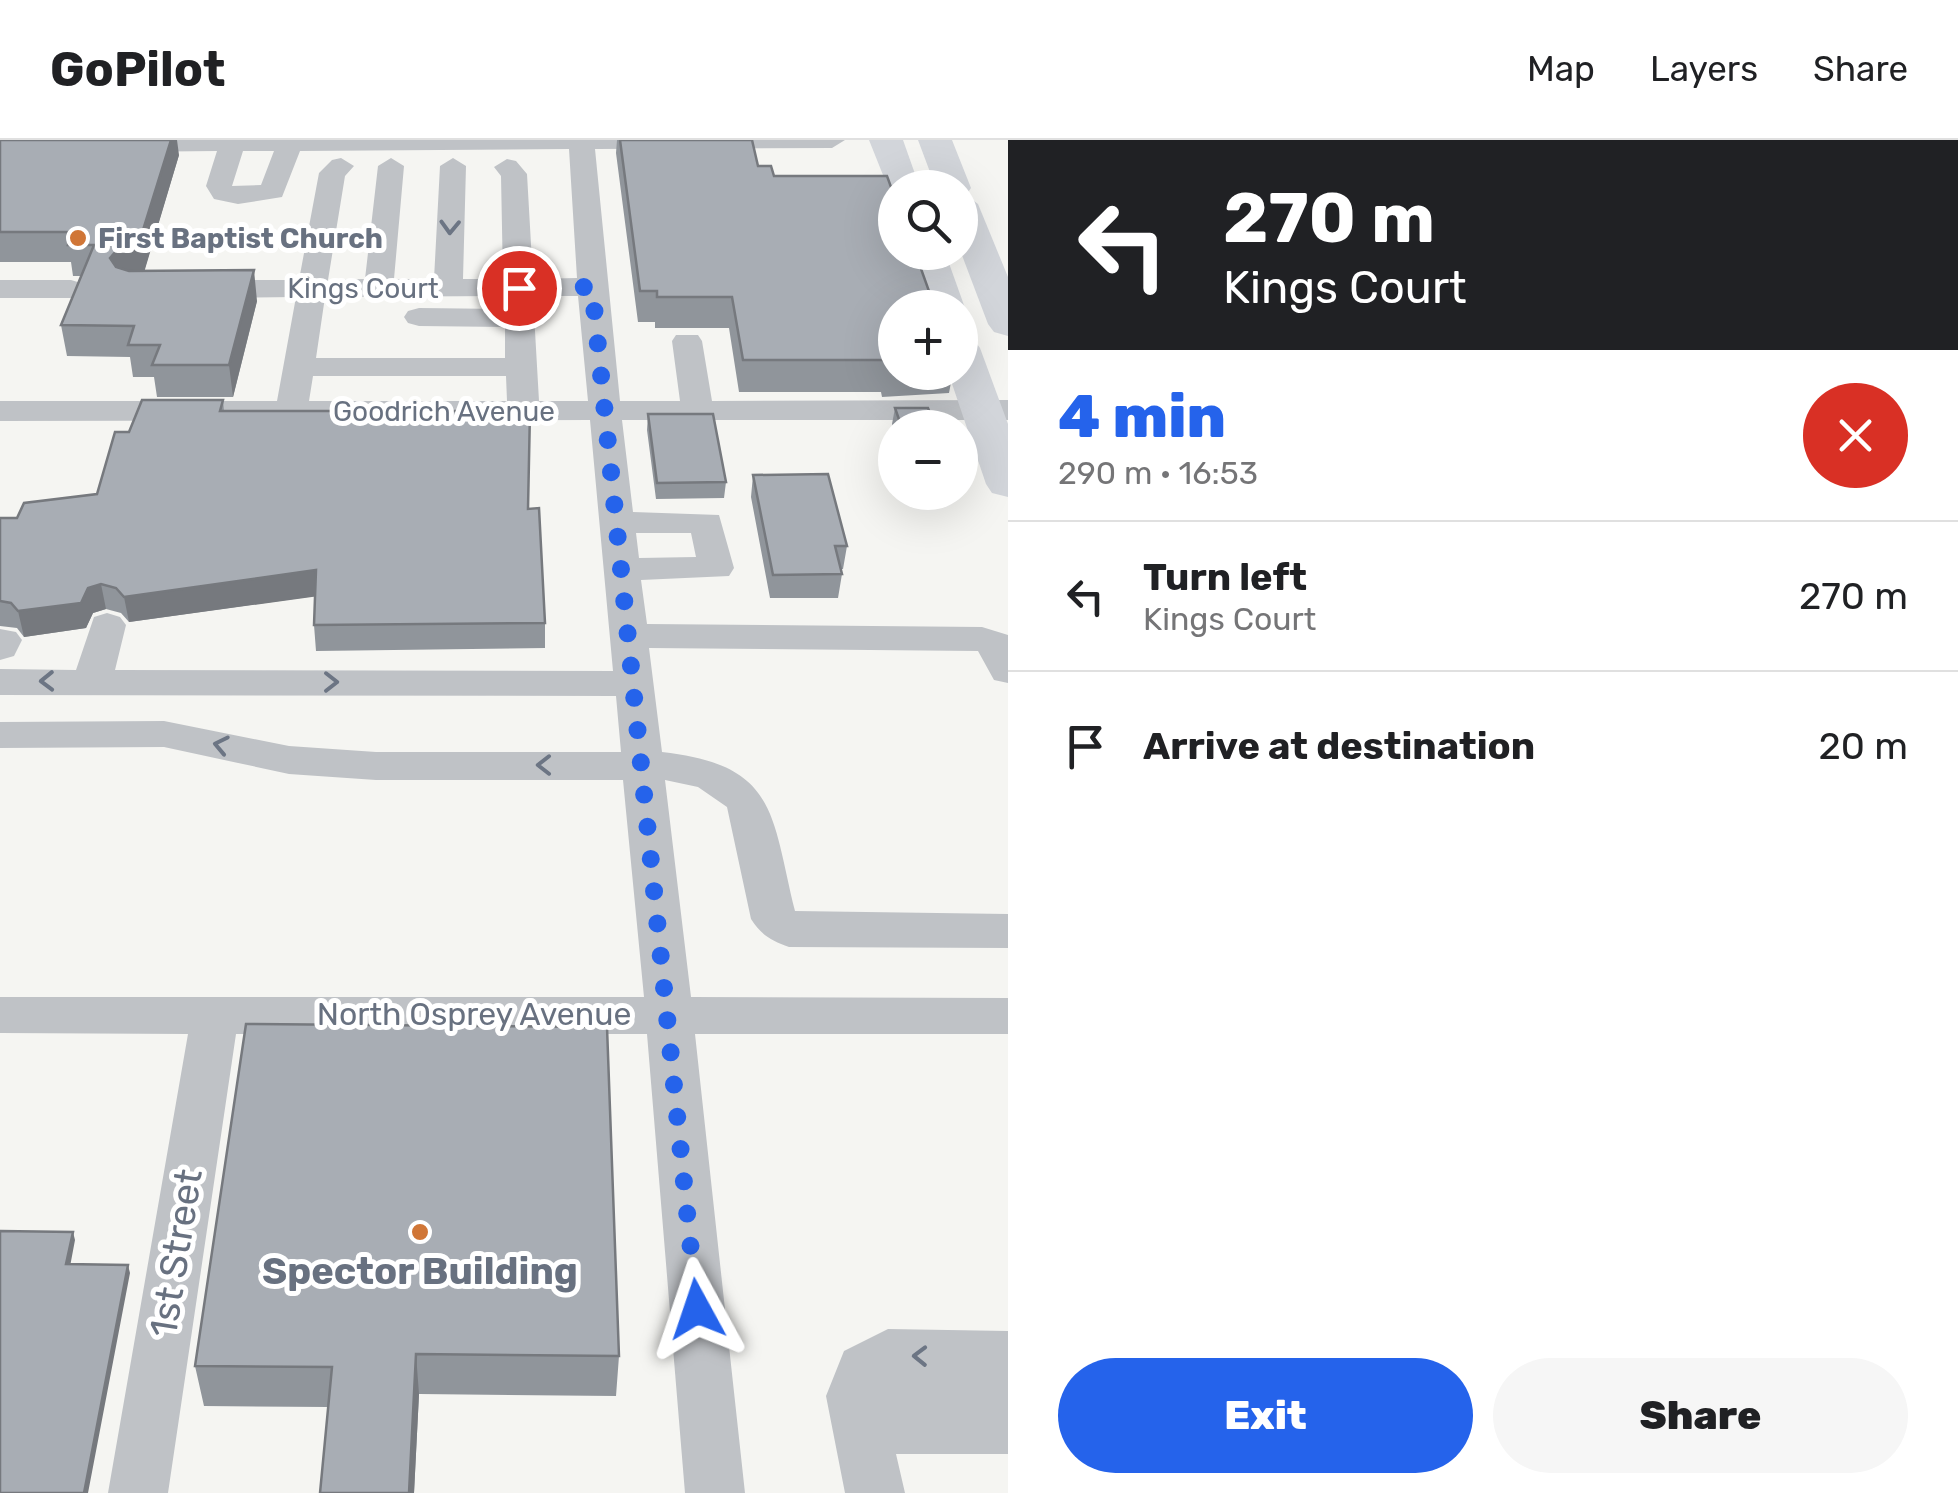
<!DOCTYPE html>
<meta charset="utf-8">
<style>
:root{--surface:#fff;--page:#f6f6f6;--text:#202124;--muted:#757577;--line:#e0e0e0;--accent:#2563eb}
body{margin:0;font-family:Rubik,sans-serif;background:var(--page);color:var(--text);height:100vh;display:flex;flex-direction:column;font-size:38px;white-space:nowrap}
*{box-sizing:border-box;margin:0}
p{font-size:32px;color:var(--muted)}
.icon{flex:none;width:55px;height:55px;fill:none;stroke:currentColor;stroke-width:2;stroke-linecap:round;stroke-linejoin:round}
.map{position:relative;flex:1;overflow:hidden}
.sheet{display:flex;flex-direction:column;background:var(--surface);width:950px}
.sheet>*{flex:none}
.guide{background:#202124;color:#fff;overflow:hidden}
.buttons{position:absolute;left:878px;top:30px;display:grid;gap:20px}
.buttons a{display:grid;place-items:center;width:100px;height:100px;border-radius:50%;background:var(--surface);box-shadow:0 10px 40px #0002;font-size:50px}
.pin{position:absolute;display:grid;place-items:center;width:85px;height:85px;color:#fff;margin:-42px;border:5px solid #fff;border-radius:50%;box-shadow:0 2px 10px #0007}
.me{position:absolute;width:110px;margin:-55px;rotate:355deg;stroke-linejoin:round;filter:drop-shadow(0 0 8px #0008)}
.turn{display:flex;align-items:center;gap:35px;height:210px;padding:0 50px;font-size:45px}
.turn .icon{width:130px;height:130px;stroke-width:2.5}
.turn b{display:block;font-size:70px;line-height:85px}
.round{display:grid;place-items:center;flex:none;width:105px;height:105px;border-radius:52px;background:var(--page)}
.head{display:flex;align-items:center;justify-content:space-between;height:170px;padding:0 50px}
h1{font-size:60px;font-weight:800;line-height:75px;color:var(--accent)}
.action{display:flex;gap:20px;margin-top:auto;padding:20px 50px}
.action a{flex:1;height:115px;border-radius:60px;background:var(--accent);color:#fff;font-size:40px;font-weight:800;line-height:115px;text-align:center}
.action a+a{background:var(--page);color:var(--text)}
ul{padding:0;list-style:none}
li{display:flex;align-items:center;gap:30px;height:150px;padding:0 50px;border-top:2px solid var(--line)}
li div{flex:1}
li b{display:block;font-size:38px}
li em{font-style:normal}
header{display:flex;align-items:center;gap:60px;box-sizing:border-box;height:140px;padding:0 50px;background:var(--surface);border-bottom:2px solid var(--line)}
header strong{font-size:48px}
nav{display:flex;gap:55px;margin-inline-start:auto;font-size:35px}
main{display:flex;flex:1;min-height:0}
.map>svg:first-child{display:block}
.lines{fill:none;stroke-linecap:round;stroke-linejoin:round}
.minor{fill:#bfc2c6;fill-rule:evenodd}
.major{fill:#d2d5da;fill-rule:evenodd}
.wall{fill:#90959b}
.shaded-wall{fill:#76797e}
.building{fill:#a8adb4;stroke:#76797e;stroke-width:2.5}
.oneway{stroke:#6c7584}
.route{stroke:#2563eb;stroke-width:18;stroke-dasharray:0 32.4}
.poi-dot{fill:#d07637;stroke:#fff;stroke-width:4}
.labels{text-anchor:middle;stroke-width:10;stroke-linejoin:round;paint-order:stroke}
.far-poi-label{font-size:28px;font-weight:bold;fill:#687180;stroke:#fff;text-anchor:start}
.far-street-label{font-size:28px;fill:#687180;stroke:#fff}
.street-label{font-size:32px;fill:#687180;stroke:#fff}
.near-street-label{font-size:38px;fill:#687180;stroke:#fff}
.near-poi-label{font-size:38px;font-weight:bold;fill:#687180;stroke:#fff}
</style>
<header>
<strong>GoPilot</strong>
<nav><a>Map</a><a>Layers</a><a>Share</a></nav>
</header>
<main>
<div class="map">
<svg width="1008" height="1353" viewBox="0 0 1008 1353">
<rect width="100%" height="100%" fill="#f5f5f2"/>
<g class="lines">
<path class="minor" d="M110,0H845L832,8L595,9L620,261H680L672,201L676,195H698L702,201L712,261L1008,260V280H622L633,372L719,375L734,428L729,436L641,440L647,484L982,487L1008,495V543L994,540L978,511L649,508L662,612C778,625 771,674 795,771L1008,774V808L789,807C772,801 761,795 751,779L727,667L698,647L665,640L691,857L1008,858V894H695L745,1353H685L647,894H236L168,1353H108L188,894L0,893V857H644L623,640H376L289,634L164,607L0,608V582L164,581L289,606L376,612H621L616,556L0,555V529L76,530L94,477L107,473L120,477L126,485L115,530L613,531L590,280L0,281V261H277L296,157L199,158L189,155L184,149L189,143L199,140H299L319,33L332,20L341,18L354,26L345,36L328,140L365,139L378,26L391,18L404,26L394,139H434L440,26L453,18L466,26L463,139H503L501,36L494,27L507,19L516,21L527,34L533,139L577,138L569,9L300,11L282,57L238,64L214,59L206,46L217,11L120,12L111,9L107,4ZM243,11H274L261,45L232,46ZM504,156V169L419,168L408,171L404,177L408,183L419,186L505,187V218H316L325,157ZM533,156H578L588,261H539ZM313,236H506L507,261H309ZM636,393H691L696,417L639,418Z
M0,140H71L81,143L86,149L81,155L71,158H0Z
M0,489L16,492L22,500L14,516L0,520Z
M888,1189L1008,1191V1314H896L905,1353H845L826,1256L844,1211Z"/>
<path class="major" d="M869,0H903L920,48H895V56L891,55Z
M918,0H952L971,48L966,55L978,64L1008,137V196L994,192L988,184L960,110V48H936Z
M908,112H945L965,168L960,176V168H927Z
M960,196L974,200L980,208L1008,284V357L992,353L986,344L948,232H960Z"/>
</g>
<path class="wall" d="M0,0L179,15L144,131L257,161L233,257H157L154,237H133L130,217L67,216L61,185L81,136H73L71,122H0Z
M617,0H752L758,26L774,36L895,168V232H953L949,253L882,257L881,252H739L729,188H655V182H638L616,13Z
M223,260L224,271L529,369L545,483V508L316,511L314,485L315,456L129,482L121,473L106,469L93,473L86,488L24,497L17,488L0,486V378H17L97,354L129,292Z
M895,268L936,288H895V292L892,284Z
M648,274L726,342L724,358L656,359L647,290Z
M753,335L847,406L843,429H841L842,434L838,458H770L751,357Z
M246,884L619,1216L616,1256L419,1254L414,1353H320L328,1267L204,1266L195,1226Z"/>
<path class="shaded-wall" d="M171,0H177L179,15L143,136L123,139L110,118L118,109Z
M254,130L257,161L233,257L229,225Z
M316,430L319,456L129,482L124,457Z
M101,444L106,469L93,473L86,488L24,497L18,471Z
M73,1092L75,1100L69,1132L66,1124Z
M128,1125L130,1133L88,1353H84Z
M416,1214L419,1254L414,1353H409Z"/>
<path class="building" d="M0,0H171L138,106L118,109L110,118L116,127L129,131L254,130L229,225H152L160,205H128L134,186L61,185L94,105H68L72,92H0Z
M620,0H752L758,26H771L774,36H887L895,58V112H915L935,168H895V224L888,225L886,220H743L732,157H657V151H640Z
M142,260H223L220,271H530L528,369L539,368L545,483L314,485L316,430L124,457L116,448L101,444L88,448L81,463L18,471L11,463L0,461V378H17L24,363L97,354L115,292H129Z
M895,268H928L936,288H902Z
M648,274H713L726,342L657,343Z
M828,334L847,406H835L842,434L773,435L753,335Z
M246,884L607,887L619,1216L416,1214L409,1353H320L332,1227L195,1226Z
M0,1091L73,1092L66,1124L128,1125L84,1353H0Z"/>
<defs><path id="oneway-chevron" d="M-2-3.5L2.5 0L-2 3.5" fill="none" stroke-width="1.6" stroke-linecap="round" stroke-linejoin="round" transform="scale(2.5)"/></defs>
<g class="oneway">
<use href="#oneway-chevron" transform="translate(450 87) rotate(92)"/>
<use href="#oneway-chevron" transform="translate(47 541) rotate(179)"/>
<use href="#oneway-chevron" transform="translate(331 542)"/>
<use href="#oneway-chevron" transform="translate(221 605) rotate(-168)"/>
<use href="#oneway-chevron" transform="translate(544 625) rotate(180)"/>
<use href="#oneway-chevron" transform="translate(920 1216) rotate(-179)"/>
</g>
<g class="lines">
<path class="route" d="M519,148L592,147L697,1169"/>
</g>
<g class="poi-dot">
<circle cx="78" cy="98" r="10"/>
<circle cx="420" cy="1092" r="10"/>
</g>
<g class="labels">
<g class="far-poi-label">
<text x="98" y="108">First Baptist Church</text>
</g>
<g class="far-street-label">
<text x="363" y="158">Kings Court</text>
<text x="444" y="281">Goodrich Avenue</text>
</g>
<g class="street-label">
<text x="474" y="885">North Osprey Avenue</text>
</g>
<g class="near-street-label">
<text transform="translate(176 1113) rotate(-81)" y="13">1st Street</text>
</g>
<g class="near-poi-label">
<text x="420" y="1144">Spector Building</text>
</g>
</g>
</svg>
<div class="buttons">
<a><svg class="icon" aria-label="search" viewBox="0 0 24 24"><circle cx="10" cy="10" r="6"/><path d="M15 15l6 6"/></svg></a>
<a>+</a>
<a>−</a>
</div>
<div class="pin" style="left:519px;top:148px;background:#d93025"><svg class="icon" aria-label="arrive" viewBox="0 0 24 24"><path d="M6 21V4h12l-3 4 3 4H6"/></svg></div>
<svg class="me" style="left:697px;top:1169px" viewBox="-20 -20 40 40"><path d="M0-17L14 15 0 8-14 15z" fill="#2563eb" stroke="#fff" stroke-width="4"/></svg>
</div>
<section class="sheet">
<div class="guide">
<div class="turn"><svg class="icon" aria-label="left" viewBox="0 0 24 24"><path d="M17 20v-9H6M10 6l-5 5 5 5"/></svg><div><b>270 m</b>Kings Court</div></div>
</div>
<div class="head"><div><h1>4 min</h1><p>290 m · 16:53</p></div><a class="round" style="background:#d93025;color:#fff"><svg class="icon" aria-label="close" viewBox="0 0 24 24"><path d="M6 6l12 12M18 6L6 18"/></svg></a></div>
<ul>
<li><svg class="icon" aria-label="left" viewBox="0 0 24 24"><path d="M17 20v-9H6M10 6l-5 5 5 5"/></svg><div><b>Turn left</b><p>Kings Court</p></div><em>270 m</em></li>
<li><svg class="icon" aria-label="arrive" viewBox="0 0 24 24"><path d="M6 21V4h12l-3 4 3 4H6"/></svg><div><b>Arrive at destination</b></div><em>20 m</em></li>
</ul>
<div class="action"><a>Exit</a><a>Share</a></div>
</section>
</main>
